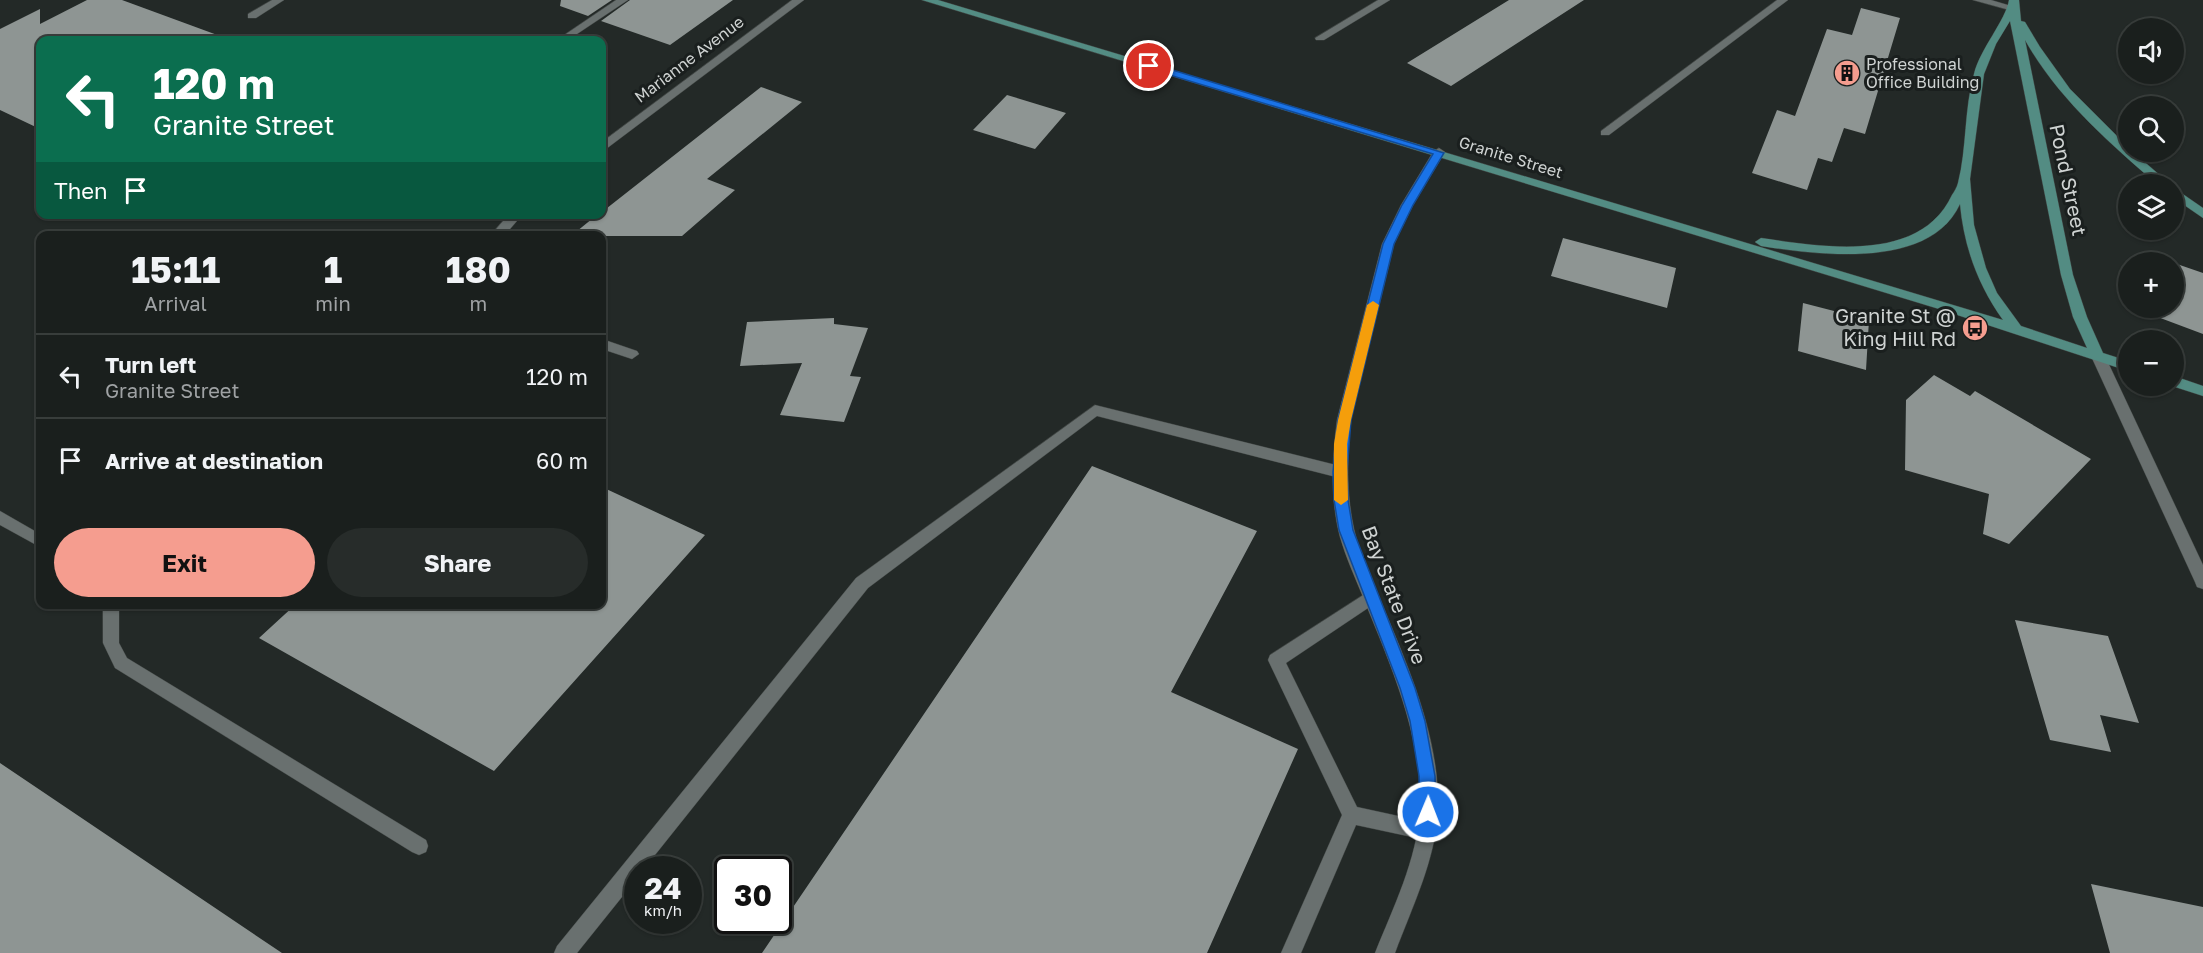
<!DOCTYPE html>
<meta charset="utf-8">
<style>
:root{--surface:#1a1f1d;--page:#272c2a;--text:#f1f3f6;--muted:#9fa2a4;--line:#383d3b;--accent:#f59d8f}
body{margin:0;font-family:"Golos Text",sans-serif;background:var(--page);color:var(--text);height:100vh;display:flex;flex-direction:column;font-size:22px;white-space:nowrap}
*{box-sizing:border-box;margin:0}
p{font-size:20px;color:var(--muted)}
.icon{flex:none;width:33px;height:33px;fill:none;stroke:currentColor;stroke-width:2;stroke-linecap:round;stroke-linejoin:round}
.map{position:relative;flex:1;overflow:hidden}
.panel{position:absolute;left:36px;top:231px;width:570px;height:378px;display:flex;flex-direction:column;background:var(--surface);border-radius:12px;box-shadow:0 2px 4px #0004,0 0 0 2px var(--line)}
.panel>*{flex:none}
.banner{position:absolute;left:36px;top:36px;width:570px;height:183px;border-radius:12px;box-shadow:0 2px 4px #0004,0 0 0 2px var(--line);background:#0b6e4f;color:#fff;overflow:hidden}
.buttons{position:absolute;left:2118px;top:18px;display:grid;gap:12px}
.buttons a{display:grid;place-items:center;width:66px;height:66px;border-radius:50%;background:var(--surface);box-shadow:0 2px 4px #0004,0 0 0 2px var(--line);font-size:30px}
.speed{position:absolute;left:624px;top:856px;display:flex;gap:12px;font-size:30px;font-weight:700;text-align:center}
.speed>*{display:grid;place-content:center;width:78px;height:78px;border-radius:50%;background:var(--surface);box-shadow:0 2px 4px #0004,0 0 0 2px var(--line);line-height:1}
.speed small{font-size:15px;font-weight:400}
.speed .limit{border:3px solid #111;border-radius:9px;background:#fff;color:#111}
.pin{position:absolute;display:grid;place-items:center;width:51px;height:51px;color:#fff;margin:-26px;border:3px solid #fff;border-radius:50%;box-shadow:0 2px 6px #0007}
.me{position:absolute;width:66px;margin:-33px;rotate:1deg;stroke-linejoin:round;filter:drop-shadow(0 0 4px #0008)}
.turn{display:flex;align-items:center;gap:21px;height:126px;padding:0 18px;font-size:27px}
.turn .icon{width:78px;height:78px;stroke-width:2.5}
.turn b{display:block;font-size:42px;line-height:51px}
.then{display:flex;align-items:center;height:57px;padding:0 18px;background:#0003;gap:12px;font-size:22px}
.eta{display:flex;justify-content:space-evenly;align-items:center;height:102px;text-align:center}
.eta b{font-size:36px;font-weight:700;line-height:42px}
.button{display:flex;gap:12px;margin-top:auto;padding:12px 18px}
.button a{flex:1;height:69px;border-radius:36px;background:var(--accent);color:#111;font-size:24px;font-weight:700;line-height:69px;text-align:center}
.button a+a{background:var(--page);color:var(--text)}
ul{padding:0;list-style:none}
li{display:flex;align-items:center;gap:18px;height:84px;padding:0 18px;border-top:2px solid var(--line)}
li div{flex:1}
li b{display:block;font-size:22px}
li em{font-style:normal}
.map>svg:first-child{display:block}
.building{fill:#8e9593}
.lines{fill:none;stroke-linecap:round;stroke-linejoin:round}
.service-casing{stroke:#3f4442;stroke-width:1}
.minor-casing{stroke:#3f4442;stroke-width:1}
.secondary-casing{stroke:#3f4442;stroke-width:1}
.service{fill:#69706f;fill-rule:evenodd}
.minor{fill:#69706f;fill-rule:evenodd}
.secondary{fill:#538c83;fill-rule:evenodd}
.route{fill:#1a73e8;stroke:#114b97;stroke-width:1.5}
.slow{fill:#f59e0b}
.labels{text-anchor:middle;stroke-width:6;stroke-linejoin:round;paint-order:stroke}
.far-street-label{font-size:16px;fill:#cfd3d2;stroke:#1a1f1e}
.far-poi-label{font-size:16px;fill:#cfd3d2;stroke:#1a1f1e;text-anchor:start}
.street-label{font-size:20px;fill:#cfd3d2;stroke:#1a1f1e}
.poi-label{font-size:20px;fill:#cfd3d2;stroke:#1a1f1e;text-anchor:end}
</style>
<div class="map">
<svg width="2203" height="953" viewBox="0 0 2203 953">
<rect width="100%" height="100%" fill="#232927"/>
<path class="building" d="M87,0H122L220,36L219,40H40V129L0,110V29L40,9V24Z
M561,0H612L588,16L560,6Z
M630,0H733L670,45L601,21Z
M1509,0H1584L1451,86L1407,63Z
M1861,8L1900,18L1865,134L1844,128L1832,162L1818,158L1807,190L1752,173L1777,110L1795,116L1827,29L1852,35Z
M761,87L802,102L707,179L735,190L682,236H571L598,214H602V212Z
M1007,95L1066,113L1035,149L973,130Z
M1563,238L1676,268L1667,308L1551,276Z
M2174,263L2203,273V334L2155,316L2157,308H2174Z
M1803,303L1869,320L1866,370L1798,351Z
M834,318V324L868,328L850,376L861,377L844,422L780,415L802,363L740,366L747,322Z
M1934,375L1970,396L1975,391L2091,459L2009,544L1983,534L1989,494L1905,470L1906,400Z
M1092,466L1257,531L1171,692L1298,749L1207,953H762Z
M602,487L705,535L494,771L259,638L296,604H602Z
M2015,620L2108,636L2139,723L2100,715L2111,752L2050,740Z
M0,763L282,953H0Z
M2091,884L2203,907V953H2110Z"/>
<g class="lines">
<g class="service-casing">
<path id="service" d="M1378,0H1390L1324,40H1316L1315,38Z
M1777,0H1788L1609,135H1601V131Z
M1973,0H1991L2018,8L2013,11Z
M1095,405L1340,466L1345,468L1347,472L1345,476L1340,478L1097,416L868,588L643,870H638V877L577,953H554L557,946L856,578Z
M0,511L40,534V547L0,525Z
M1371,590L1377,592L1379,597L1377,602L1286,663L1357,807L1426,822L1433,825L1435,831L1433,837L1426,840L1356,825L1301,953H1281L1342,815L1268,660L1270,655Z
M103,604H119V643L127,658L426,840L428,846L426,852L419,855L412,852L115,668L103,643Z"/>
</g>
<g class="minor-casing">
<path id="minor" d="M272,0H284L256,18H248V14Z
M616,0H628L568,40H557Z
M792,0H804L606,149L602,150V142Z
M1439,148L1445,152L1413,205L1394,244L1351,420C1347,456 1346,493 1354,529C1359,552 1370,574 1379,597C1407,664 1440,736 1438,810C1436,859 1412,907 1395,953H1375C1393,908 1417,860 1420,810C1423,736 1390,664 1363,597C1355,577 1346,558 1340,537C1330,499 1332,459 1337,420L1382,244L1401,205L1433,152Z
M509,214H523L504,236H490Z
M602,339L637,351L639,354L632,359L602,349Z
M2098,351L2105,356L2203,565V589L2197,587L2195,582L2091,356Z"/>
</g>
<g class="secondary-casing">
<path id="secondary" d="M922,0H938L2003,320C1978,285 1964,247 1960,204C1930,270 1818,255 1761,246L1755,242L1761,238C1822,247 1920,264 1952,195C1954,192 1957,187 1958,183C1967,148 1964,109 1974,74C1980,49 2006,20 2009,0H2019L2021,21L2025,22L2040,47L2070,89L2128,147V152H2133L2170,184H2157C2108,142 2057,97 2025,40L2073,275L2087,317L2103,353L2128,361V371L1939,309ZM2010,21L2061,275L2073,317L2087,348L2021,326L1997,293L1986,268L1974,225L1970,179L1984,74L1996,44Z
M2174,188L2203,208V218L2174,198Z
M2174,376L2203,386V396L2172,386H2174Z"/>
</g>
<use href="#service" class="service"/>
<use href="#minor" class="minor"/>
<use href="#secondary" class="secondary"/>
</g>
<path class="route" d="M1146,64H1153L1444,153L1413,205L1394,244L1351,420L1347,472L1348,500L1353,530L1415,688L1425,721L1435,776L1436,812L1433,818L1428,820L1422,818L1419,812V776L1410,721L1400,688L1339,530L1334,500L1333,472L1338,420L1383,244L1402,205L1433,154L1146,68Z"/>
<path class="slow" d="M1373,301L1379,305L1351,420L1347,444L1348,500L1341,505L1334,500V444L1338,420L1367,305Z"/>
<defs>
<g id="building-disc" transform="scale(1.35)"><circle r="9.5" fill="#f59d8f" stroke="#1a1f1e"/><path d="M-4-6H4V6H1V3H-1V6H-4ZM-2.5-4.3h1.7v1.8h-1.7ZM.8-4.3h1.7v1.8H.8ZM-2.5-1h1.7V.8h-1.7ZM.8-1h1.7V.8H.8Z" fill="#111"/></g>
<g id="bus-disc" transform="scale(1.35)"><circle r="9.5" fill="#f59d8f" stroke="#1a1f1e"/><path d="M-5-6H5V4H4V6H2V4H-2V6H-4V4H-5ZM-3.5-4V0h7V-4ZM-3.5 1.2v1.5H-2V1.2ZM2 1.2v1.5H3.5V1.2Z" fill="#111"/></g>
</defs>
<g fill-rule="evenodd">
<use href="#building-disc" x="1847" y="73"/>
<use href="#bus-disc" x="1975" y="328"/>
</g>
<g class="labels">
<g class="far-street-label">
<text transform="translate(689 59) rotate(-37)" y="6">Marianne Avenue</text>
<text transform="translate(1511 157) rotate(17)" y="6">Granite Street</text>
</g>
<g class="far-poi-label">
<text x="1866" y="70">Professional<tspan x="1866" dy="18">Office Building</tspan></text>
</g>
<g class="street-label">
<text transform="translate(2068 180) rotate(78)" y="7">Pond Street</text>
<text transform="translate(1394 595) rotate(69)" y="7">Bay State Drive</text>
</g>
<g class="poi-label">
<text x="1956" y="323">Granite St @<tspan x="1956" dy="23">King Hill Rd</tspan></text>
</g>
</g>
</svg>
<div class="buttons">
<a><svg class="icon" aria-label="sound" viewBox="0 0 24 24"><path d="M4 9h4l5-4v14l-5-4H4zM17 9q2 3 0 6"/></svg></a>
<a><svg class="icon" aria-label="search" viewBox="0 0 24 24"><circle cx="10" cy="10" r="6"/><path d="M15 15l6 6"/></svg></a>
<a><svg class="icon" aria-label="layers" viewBox="0 0 24 24"><path d="M12 4l9 5-9 5-9-5zM3 14l9 5 9-5"/></svg></a>
<a>+</a>
<a>−</a>
</div>
<div class="speed"><div>24<small>km/h</small></div><div class="limit">30</div></div>
<div class="pin" style="left:1149px;top:66px;background:#d93025"><svg class="icon" aria-label="arrive" viewBox="0 0 24 24"><path d="M6 21V4h12l-3 4 3 4H6"/></svg></div>
<svg class="me" style="left:1428px;top:812px" viewBox="-20 -20 40 40"><circle r="17" fill="#1a73e8" stroke="#fff" stroke-width="3"/><path d="M0-11L8 9 0 5-8 9z" fill="#fff"/></svg>
<div class="banner">
<div class="turn"><svg class="icon" aria-label="left" viewBox="0 0 24 24"><path d="M17 20v-9H6M10 6l-5 5 5 5"/></svg><div><b>120 m</b>Granite Street</div></div>
<div class="then">Then<svg class="icon" aria-label="arrive" viewBox="0 0 24 24"><path d="M6 21V4h12l-3 4 3 4H6"/></svg></div>
</div>
<section class="panel">
<div class="eta">
<div><b>15:11</b><p>Arrival</p></div>
<div><b>1</b><p>min</p></div>
<div><b>180</b><p>m</p></div>
</div>
<ul>
<li><svg class="icon" aria-label="left" viewBox="0 0 24 24"><path d="M17 20v-9H6M10 6l-5 5 5 5"/></svg><div><b>Turn left</b><p>Granite Street</p></div><em>120 m</em></li>
<li><svg class="icon" aria-label="arrive" viewBox="0 0 24 24"><path d="M6 21V4h12l-3 4 3 4H6"/></svg><div><b>Arrive at destination</b></div><em>60 m</em></li>
</ul>
<div class="button"><a>Exit</a><a>Share</a></div>
</section>
</div>
